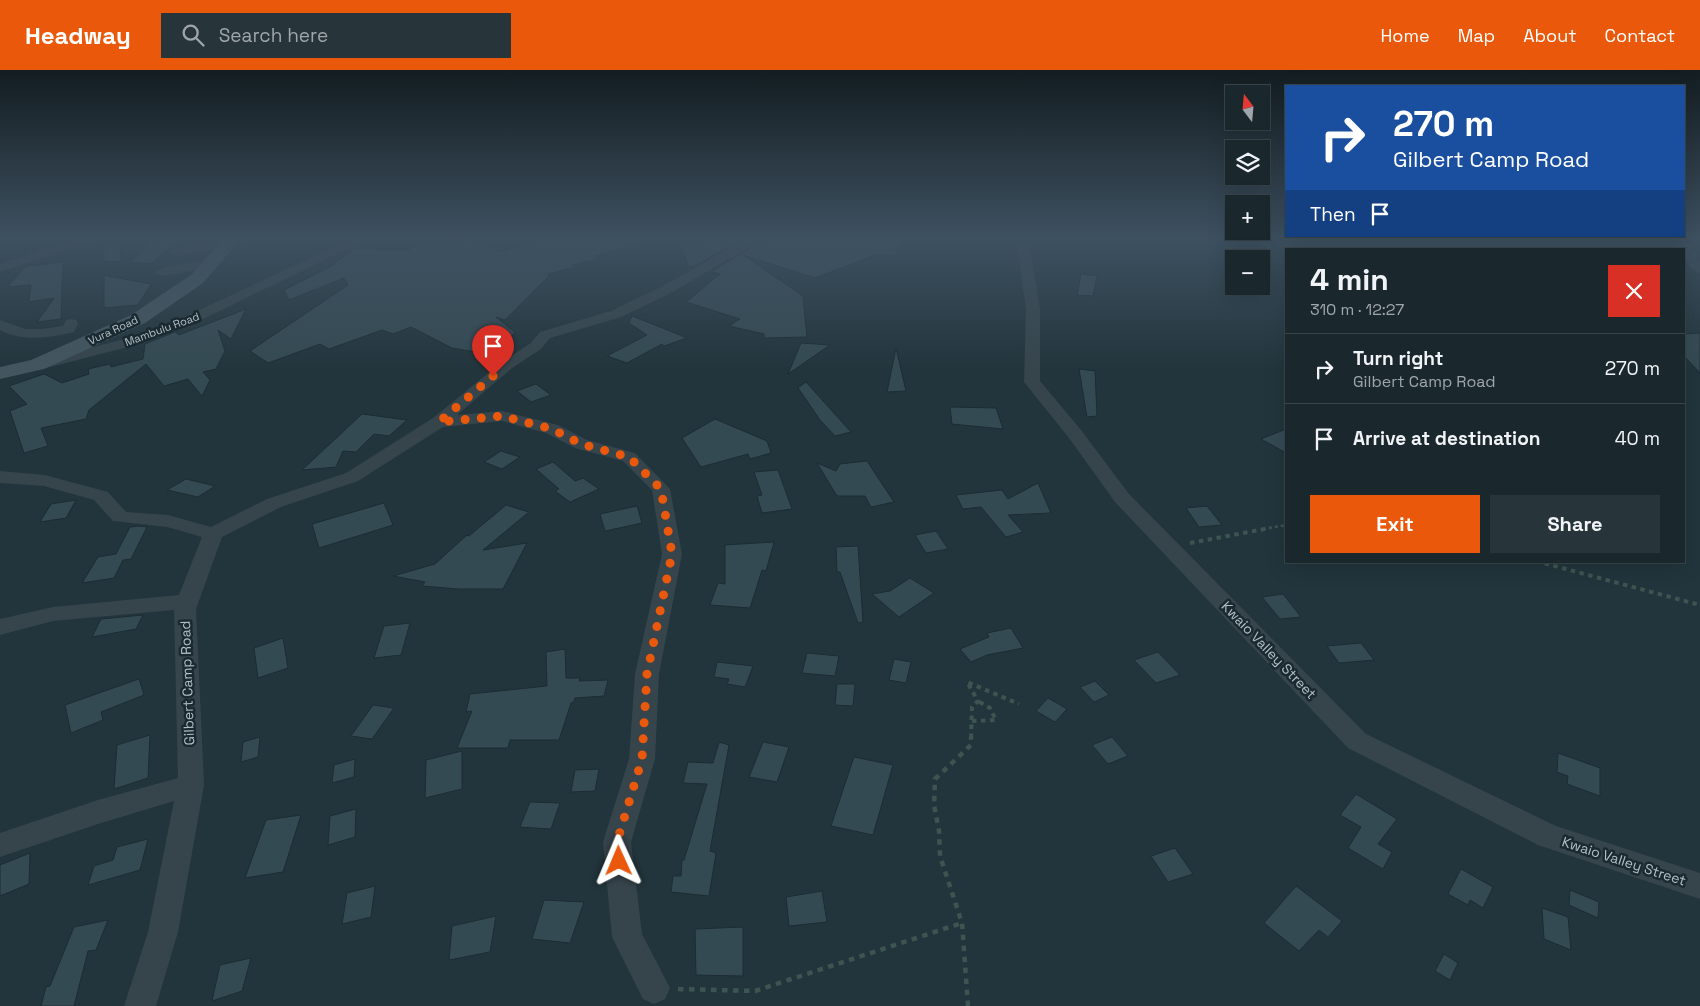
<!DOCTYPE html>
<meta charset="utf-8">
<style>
:root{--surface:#1a282d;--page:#273439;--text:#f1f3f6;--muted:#9fa6aa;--line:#384449;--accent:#ea580c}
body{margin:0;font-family:"Space Grotesk",sans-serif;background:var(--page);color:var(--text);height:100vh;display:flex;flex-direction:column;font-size:19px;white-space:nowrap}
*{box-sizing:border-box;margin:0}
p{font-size:16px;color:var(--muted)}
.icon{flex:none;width:28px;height:28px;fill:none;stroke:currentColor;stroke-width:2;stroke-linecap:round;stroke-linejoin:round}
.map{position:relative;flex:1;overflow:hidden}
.sheet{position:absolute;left:1285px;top:178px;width:400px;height:315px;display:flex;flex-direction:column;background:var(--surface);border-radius:0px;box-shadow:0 5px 20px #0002,0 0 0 1px var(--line)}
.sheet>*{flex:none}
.banner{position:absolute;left:1285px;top:15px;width:400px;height:152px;border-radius:0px;box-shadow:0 5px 20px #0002,0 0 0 1px var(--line);background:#1a4fa0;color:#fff;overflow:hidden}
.needle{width:32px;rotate:344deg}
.buttons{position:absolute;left:1225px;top:15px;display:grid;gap:10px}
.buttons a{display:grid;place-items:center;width:45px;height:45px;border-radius:0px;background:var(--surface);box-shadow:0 5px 20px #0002,0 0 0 1px var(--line);font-size:25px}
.pin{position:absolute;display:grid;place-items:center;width:42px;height:42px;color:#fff;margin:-51px -21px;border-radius:50% 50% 50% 0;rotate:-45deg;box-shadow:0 0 5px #0007}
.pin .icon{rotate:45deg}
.me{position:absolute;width:55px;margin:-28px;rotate:359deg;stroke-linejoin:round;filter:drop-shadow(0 0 4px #0008)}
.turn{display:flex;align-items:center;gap:18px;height:105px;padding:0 25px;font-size:22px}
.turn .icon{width:65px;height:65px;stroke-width:2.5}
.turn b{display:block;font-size:35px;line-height:42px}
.then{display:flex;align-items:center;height:48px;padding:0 25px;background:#0003;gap:10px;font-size:19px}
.round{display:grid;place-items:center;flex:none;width:52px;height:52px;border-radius:0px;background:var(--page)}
.head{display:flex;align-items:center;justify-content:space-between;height:85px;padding:0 25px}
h1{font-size:30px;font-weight:700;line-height:38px}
.button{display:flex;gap:10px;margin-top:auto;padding:10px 25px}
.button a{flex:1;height:58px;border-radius:0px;background:var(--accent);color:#fff;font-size:20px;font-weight:700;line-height:58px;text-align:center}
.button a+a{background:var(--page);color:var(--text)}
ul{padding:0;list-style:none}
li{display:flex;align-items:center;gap:15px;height:70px;padding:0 25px;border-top:1px solid var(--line)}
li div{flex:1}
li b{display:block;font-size:19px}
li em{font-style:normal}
header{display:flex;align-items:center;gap:30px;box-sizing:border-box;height:70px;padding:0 25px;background:var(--accent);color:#fff}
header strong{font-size:24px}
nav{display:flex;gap:28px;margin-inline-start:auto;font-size:18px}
.search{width:350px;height:45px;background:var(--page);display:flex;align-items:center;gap:12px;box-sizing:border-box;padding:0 18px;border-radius:0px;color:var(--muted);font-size:19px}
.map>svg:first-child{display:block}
.building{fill:#344a52;stroke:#1d2c33}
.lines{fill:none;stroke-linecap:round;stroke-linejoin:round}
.path-far2{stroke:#3d5550;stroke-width:2.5;stroke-dasharray:3 3;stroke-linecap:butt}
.path-far1{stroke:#3d5550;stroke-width:4;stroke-dasharray:4.5 4.5;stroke-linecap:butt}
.path{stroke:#3d5550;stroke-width:4.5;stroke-dasharray:5.5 5.5;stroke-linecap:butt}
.street{fill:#36454c;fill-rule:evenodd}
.secondary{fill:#43565f;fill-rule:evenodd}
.route{stroke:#ea580c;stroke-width:9;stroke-dasharray:0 16.2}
.labels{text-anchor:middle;stroke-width:5;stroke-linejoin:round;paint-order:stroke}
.far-street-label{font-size:11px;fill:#b1c0c8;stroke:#1b2a31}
.street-label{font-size:14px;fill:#b1c0c8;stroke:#1b2a31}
</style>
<header>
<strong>Headway</strong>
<div class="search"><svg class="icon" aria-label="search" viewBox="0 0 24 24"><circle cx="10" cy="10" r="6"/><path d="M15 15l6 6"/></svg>Search here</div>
<nav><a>Home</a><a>Map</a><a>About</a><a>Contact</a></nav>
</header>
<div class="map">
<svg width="1700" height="936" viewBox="0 0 1700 936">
<rect width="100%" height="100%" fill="#22353c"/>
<path class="building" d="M156,169H178L151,194L130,192Z
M465,169H473L500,182L539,169H636L637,175L595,186L599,189L572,195L575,197L548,204L550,205L505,250L496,247L515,262L507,272L487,284L452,278L411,257L393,264L382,260L329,279L320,274L268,293L250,281L348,215L344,208L289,230L284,220L331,196L355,178L410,180L422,171L456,172Z
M704,169H742L693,197L688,196L682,177Z
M765,169H903L895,186L877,184L815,208L743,185L803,226L807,267L764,268V264L729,256L740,249L686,232L720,204L711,202Z
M120,174L121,192L104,191V177Z
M63,192L61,249L37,252L54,228L29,232L31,215L7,217L26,196Z
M1081,204L1097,206L1093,226L1077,225Z
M104,205L113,207L151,214L138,235L104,238Z
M246,239L231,269L218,260L225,281L216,299L203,302L210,310L202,326L188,309L164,316L146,294L89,340L86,349L41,358L48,376L24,383L10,341L27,334L9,316L44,304L62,313L89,304L88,299L110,294L111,297L143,289L145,274L175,262L179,265Z
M632,246L665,259L687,268L664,276L662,274L627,293L607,286L647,265L629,253Z
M1700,263V303L1684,286V264Z
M801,273L830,275L788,304Z
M896,278L906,321L887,322Z
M1079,299L1095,301L1097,346L1087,347Z
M806,312L851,362L835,366L820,350L798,318Z
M536,314L551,325L531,332L517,321Z
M950,337L996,338L1003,359L952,354Z
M362,344L407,350L389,366L374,364L356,382L343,381L336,397L302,400Z
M715,349L767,371L771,383L750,389L748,384L701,397L682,368Z
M1286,359V383L1261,369Z
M501,381L520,387L502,399L484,392Z
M867,391L894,432L871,437L865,426H837L817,393L836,401L840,394Z
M553,392L575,411L583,408L599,419L570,432L555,421L559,419L536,399Z
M778,400L792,439L762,443L757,426L762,425L754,402Z
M186,409L215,416L198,427L167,420Z
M1038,413L1051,443L1008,445L1023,462L1006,467L981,437L963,439L956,425L1002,420L1008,429Z
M76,430L66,448L40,452L51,434Z
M384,433L393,455L319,478L312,454Z
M506,435L529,442L483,480L527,473L503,519H459L422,516L425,512L393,506L435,494L467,465L469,466Z
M637,436L642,453L605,461L600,444Z
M1207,436L1222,455L1199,457L1186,438Z
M139,456L147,457L131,489L123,490L114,508L82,513L98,487L116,484L130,457Z
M936,461L948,479L926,483L915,465Z
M774,472L766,501L762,500L750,538L710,535L718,513L725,514V475Z
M858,476L863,552L858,553L840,502H837L836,477Z
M910,508L934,523L899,547L872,524L890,521Z
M1283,524L1301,547L1280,549L1262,527Z
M143,545L136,559L92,567L101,549Z
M410,553L401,585L374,588L384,556Z
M1011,558L1023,578L987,585L971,592L960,579L989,567L987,563Z
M283,568L288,598L258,608L254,578Z
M1361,573L1374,590L1339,593L1327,576Z
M565,579L566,608H580L579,611L608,610L604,626L575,628L574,632L571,633L559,670H510L508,678H457L472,641L466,642L470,624L547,616L546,582Z
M1158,582L1180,605L1156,613L1134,590Z
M807,583L839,586L835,606L802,603Z
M894,589L911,592L906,613L889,610Z
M717,592L753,596L745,617L727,614L729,609L714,607Z
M139,609L144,625L101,642L103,650L71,663L65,635Z
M1095,611L1109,625L1094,632L1080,617Z
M837,614H855L853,636L835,635Z
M1048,628L1067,639L1055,652L1036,641Z
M373,635L394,638L372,669L351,666Z
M150,665L148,708L114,719L117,675Z
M260,667L258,687L241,692L243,672Z
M1112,667L1128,686L1108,694L1092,675Z
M719,672L729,675L710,781L716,783L709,826L671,822L673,806H681L682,790H684L707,714L683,713L688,692L713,693Z
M763,672L789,677L777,712L749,707Z
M462,681V719L425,728L426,690Z
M1558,683L1600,698V726L1567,714L1568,706L1557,702Z
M854,687L893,695L873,765L831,756Z
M355,689L354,707L332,713L334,695Z
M599,699L595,721L571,722L575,700Z
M1356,724L1397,749L1378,774L1392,782L1383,799L1348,778L1361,757L1340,745Z
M530,732L560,733L551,759L520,757Z
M356,739L355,767L328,775L330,746Z
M301,745L283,802L245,808L266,750Z
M148,769L140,800L88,815L94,796L113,790L117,777Z
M1175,778L1193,804L1168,812L1151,786Z
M30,783L29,814L0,826V795Z
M1461,799L1493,817L1483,838L1470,830L1468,835L1448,824Z
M375,816L371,847L342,854L347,823Z
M1296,816L1342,851L1328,867L1319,860L1299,881L1264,853Z
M1570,820L1599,832L1598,848L1569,835Z
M822,821L827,852L789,856L786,827Z
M544,830L584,832L570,873L532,869Z
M1542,838L1568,847L1571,880L1544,869Z
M496,846L490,882L449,890L452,856Z
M108,850L96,880L88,881L74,936H41L46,917L50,916L74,857Z
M743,857V906L696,905L695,859Z
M1444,884L1458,893L1450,910L1435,901Z
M251,888L242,921L212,931L220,895Z"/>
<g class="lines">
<path class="path-far2" d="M1263,459L1286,455"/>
<path class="path-far1" d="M1190,473L1270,458
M1536,491L1700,535
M972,651L996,650L990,638L978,631
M971,668L972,637L978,631L967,612L1019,634"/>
<path class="path" d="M678,919L755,921L962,853
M968,936L962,853L940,786L939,761L934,735L935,709L971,675V667"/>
<path class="street" d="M79,169H104L102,172L77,177L0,202V194Z
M227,169H256L250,173L177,186L171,182L177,178Z
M351,169H368L203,249L143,273L46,298L41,296L38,293L41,290L133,267L193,243Z
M747,169H763L669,224L621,247L550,268L541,279L512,298L457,345L502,341L558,355L587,370L635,383L670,419L682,484L659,604L655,689L631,772L642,864L670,918L665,929L654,934L643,929L612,867L603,772L629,689L635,604L662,484L652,420L623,391L575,378L546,363L502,351L443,357L358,411L281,437L222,467L196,539L204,715L178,862L156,936H124L148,862L174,731L98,754L0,787V763L98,730L178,708L174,540L53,551L0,565V549L53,537L179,525L202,467L167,457L113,451L94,430L44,416L0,413V401L45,405L108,422L126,442L168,445L211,457L267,429L346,403L433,348L502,292L531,273L540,262L611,241L659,218Z
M1005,169H1027L1029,172L1040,239V311L1081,360L1129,424L1366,664L1556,756L1700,803V829L1538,775L1348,678L1115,432L1069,368L1024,312L1026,239L1017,174Z
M1691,169H1700V174L1694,177L1697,189L1700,192V203C1684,199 1687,185 1682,176Z
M211,189L217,193L215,196L162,206L156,202L162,198Z
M71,249L76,250L78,253L74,262C50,268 23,272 0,260V250L25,259H43L63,256L66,250Z"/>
<path class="secondary" d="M224,169H241L203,213L145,253L44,299L0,309V297L31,290L131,245L191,205Z"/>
</g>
<linearGradient id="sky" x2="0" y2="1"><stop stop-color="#131d21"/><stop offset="0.56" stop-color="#3e5161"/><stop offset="1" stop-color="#3e5161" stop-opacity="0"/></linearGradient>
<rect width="1700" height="300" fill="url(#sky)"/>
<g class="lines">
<path class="route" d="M493,306L439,352L502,346L552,359L581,374L629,387L661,419L672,484L647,604L642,689L617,772L619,791"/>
</g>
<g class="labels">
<g class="far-street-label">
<text transform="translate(162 259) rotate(-20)" y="4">Mambulu Road</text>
<text transform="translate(113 260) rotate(-25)" y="4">Vura Road</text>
</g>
<g class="street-label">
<text transform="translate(1269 580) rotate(46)" y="5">Kwaio Valley Street</text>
<text transform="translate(187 613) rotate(-92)" y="5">Gilbert Camp Road</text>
<text transform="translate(1624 791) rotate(18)" y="5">Kwaio Valley Street</text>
</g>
</g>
</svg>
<div class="buttons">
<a><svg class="needle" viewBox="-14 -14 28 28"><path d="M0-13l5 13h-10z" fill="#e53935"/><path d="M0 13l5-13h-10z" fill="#9fa6aa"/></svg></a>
<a><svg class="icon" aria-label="layers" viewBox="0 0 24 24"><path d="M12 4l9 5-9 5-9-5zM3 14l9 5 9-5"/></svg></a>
<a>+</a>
<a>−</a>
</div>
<div class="pin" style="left:493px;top:306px;background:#d93025"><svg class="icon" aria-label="arrive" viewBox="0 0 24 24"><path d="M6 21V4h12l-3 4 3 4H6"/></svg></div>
<svg class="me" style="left:619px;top:791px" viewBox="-20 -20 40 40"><path d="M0-17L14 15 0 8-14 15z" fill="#ea580c" stroke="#fff" stroke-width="4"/></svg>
<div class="banner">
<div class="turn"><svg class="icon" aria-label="right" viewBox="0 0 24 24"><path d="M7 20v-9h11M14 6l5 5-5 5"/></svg><div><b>270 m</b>Gilbert Camp Road</div></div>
<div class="then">Then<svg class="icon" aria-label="arrive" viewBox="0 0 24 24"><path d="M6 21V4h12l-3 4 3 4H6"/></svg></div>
</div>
<section class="sheet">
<div class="head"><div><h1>4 min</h1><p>310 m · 12:27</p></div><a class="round" style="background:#d93025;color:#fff"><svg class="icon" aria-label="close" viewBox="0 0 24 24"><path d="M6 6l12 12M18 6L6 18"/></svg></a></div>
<ul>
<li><svg class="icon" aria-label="right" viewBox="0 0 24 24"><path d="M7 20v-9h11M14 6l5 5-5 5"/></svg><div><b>Turn right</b><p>Gilbert Camp Road</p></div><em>270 m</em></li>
<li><svg class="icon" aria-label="arrive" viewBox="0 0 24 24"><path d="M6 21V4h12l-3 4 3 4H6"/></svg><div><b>Arrive at destination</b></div><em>40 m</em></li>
</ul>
<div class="button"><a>Exit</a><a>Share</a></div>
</section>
</div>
